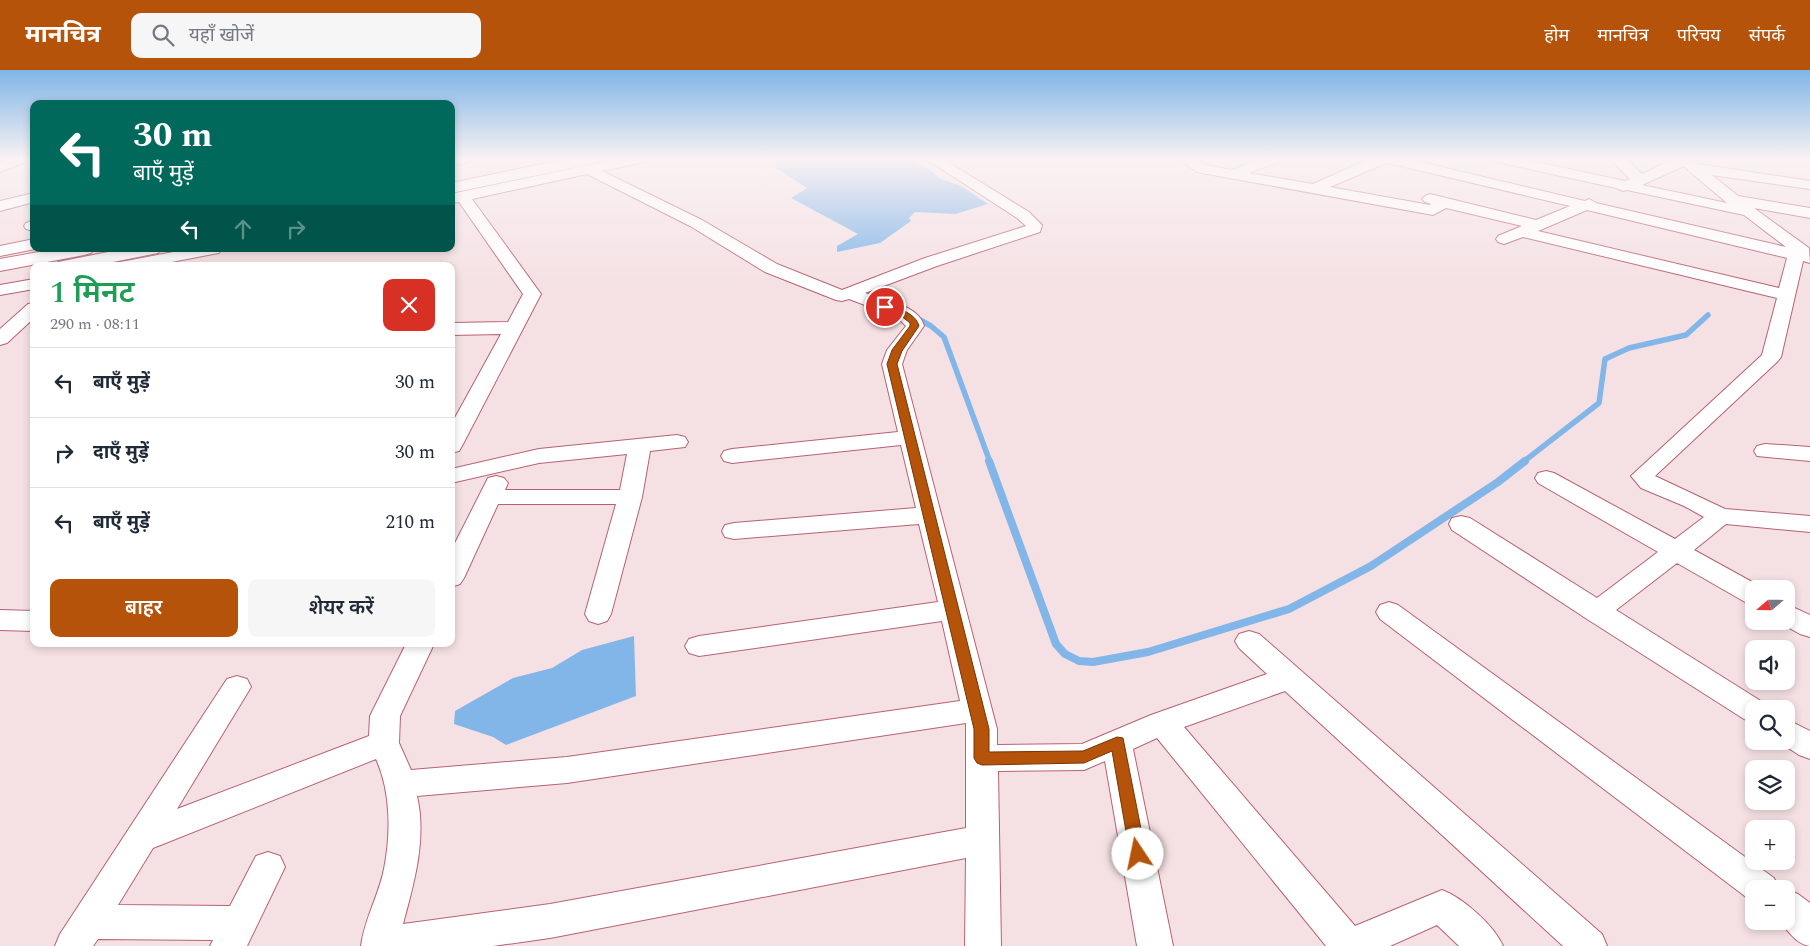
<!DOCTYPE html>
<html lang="hi">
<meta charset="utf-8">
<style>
:root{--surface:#fff;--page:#f6f6f7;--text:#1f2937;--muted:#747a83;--line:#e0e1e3;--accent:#b45309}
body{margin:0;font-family:Spectral,"Noto Sans Devanagari",serif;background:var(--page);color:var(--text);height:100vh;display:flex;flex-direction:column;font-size:19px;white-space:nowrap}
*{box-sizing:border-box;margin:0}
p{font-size:16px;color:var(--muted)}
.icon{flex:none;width:28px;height:28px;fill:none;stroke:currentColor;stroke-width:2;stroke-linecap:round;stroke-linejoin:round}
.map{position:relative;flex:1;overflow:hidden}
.sheet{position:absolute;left:30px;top:192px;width:425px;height:385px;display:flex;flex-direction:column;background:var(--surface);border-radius:10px;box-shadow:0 2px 8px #0003}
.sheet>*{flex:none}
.top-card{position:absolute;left:30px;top:30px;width:425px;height:152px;border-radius:10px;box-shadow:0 2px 8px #0003;background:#00695c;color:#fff;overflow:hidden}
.needle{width:32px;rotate:250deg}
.buttons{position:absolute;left:1745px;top:510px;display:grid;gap:10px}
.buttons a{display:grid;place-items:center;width:50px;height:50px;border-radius:10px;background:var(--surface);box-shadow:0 2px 8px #0003;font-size:25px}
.pin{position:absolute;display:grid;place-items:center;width:42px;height:42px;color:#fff;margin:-21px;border:2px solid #fff;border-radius:50%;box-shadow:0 1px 5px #0007}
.me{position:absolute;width:55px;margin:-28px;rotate:349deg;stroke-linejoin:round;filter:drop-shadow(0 0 4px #0008)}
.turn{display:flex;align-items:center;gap:18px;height:105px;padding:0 20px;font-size:22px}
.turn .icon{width:65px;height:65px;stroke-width:2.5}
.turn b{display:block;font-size:35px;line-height:42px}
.lanes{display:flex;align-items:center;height:48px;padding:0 20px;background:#0003;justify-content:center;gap:25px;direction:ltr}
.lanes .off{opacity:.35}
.round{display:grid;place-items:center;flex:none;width:52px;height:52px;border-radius:10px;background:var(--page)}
.summary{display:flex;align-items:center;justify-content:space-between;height:85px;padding:0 20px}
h1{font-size:30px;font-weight:600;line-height:38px;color:#1e9e55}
.button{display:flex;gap:10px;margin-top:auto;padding:10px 20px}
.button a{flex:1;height:58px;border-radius:10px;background:var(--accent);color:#fff;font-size:20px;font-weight:600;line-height:58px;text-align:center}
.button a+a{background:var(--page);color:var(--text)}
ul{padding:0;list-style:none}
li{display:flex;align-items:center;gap:15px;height:70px;padding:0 20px;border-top:1px solid var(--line)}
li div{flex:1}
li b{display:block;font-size:19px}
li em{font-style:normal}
header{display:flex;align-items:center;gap:30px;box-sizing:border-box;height:70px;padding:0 25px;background:var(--accent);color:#fff}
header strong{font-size:24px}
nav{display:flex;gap:28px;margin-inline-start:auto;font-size:18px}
.search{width:350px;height:45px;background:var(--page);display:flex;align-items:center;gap:12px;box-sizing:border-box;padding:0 18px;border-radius:10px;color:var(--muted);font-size:19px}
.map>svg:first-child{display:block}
.water{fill:#82b6e8}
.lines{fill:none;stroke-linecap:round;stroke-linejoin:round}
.stream-far2{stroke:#82b6e8;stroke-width:4.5}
.stream-far1{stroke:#82b6e8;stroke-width:5.5}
.stream{stroke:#82b6e8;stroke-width:8}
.minor-casing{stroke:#b76273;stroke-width:2}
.highway-casing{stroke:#b76273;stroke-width:2}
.minor{fill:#fff;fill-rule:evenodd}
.highway{fill:#fff;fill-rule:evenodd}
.route{fill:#b45309;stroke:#753606}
</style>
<header>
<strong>मानचित्र</strong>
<div class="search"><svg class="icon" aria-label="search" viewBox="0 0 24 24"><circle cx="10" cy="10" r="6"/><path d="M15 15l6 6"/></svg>यहाँ खोजें</div>
<nav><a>होम</a><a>मानचित्र</a><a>परिचय</a><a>संपर्क</a></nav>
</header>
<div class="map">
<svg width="1810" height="876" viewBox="0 0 1810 876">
<rect width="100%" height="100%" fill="#f5e1e4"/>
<path class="water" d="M784,89H909L932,101L939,108L961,116L988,134L955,144L915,142L909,148L911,151L880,173L837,182V176L858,164L791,128L807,118L776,98L775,91Z
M634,566L636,626L506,675L493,667L454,654L455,641L513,608L552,598L582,580Z"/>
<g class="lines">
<path class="stream-far2" d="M871,222L873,223"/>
<path class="stream-far1" d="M871,222L889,232
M913,246L931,256L944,267L990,392
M1523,392L1599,333L1605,289L1629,278L1686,265L1708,245"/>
<path class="stream" d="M989,391L1056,574L1065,584L1079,591L1093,592L1148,582L1289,539L1371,496L1498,412L1525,391"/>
<g class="minor-casing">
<path id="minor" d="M8,89H27L25,92L0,102V93Z
M451,89H471L469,92L451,96Z
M617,89H646L644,92L602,101L702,150L777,194L842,220L925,188L1026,156L1017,148L926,89H943L1029,142L1042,155L1040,162L937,196L865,223C883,230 919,235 924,256L907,280L902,294L997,659V675L1082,674L1151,645L1267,604L1239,578L1235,571L1239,564L1249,561L1259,564L1602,864L1607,876H1563L1285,621L1184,657L1355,856L1442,820C1463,828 1494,855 1503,876H1459L1437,855L1390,876H1326L1157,668L1133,679L1173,876H1137L1105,691L1084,700L998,701L1001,876H965L966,788L550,868L493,876H361C364,850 379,825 384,799C391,764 391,722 376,689L153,778L118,835L230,836L256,786L268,782L280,786L285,797L247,876H210L213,870L98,869L93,876H55L60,864L227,609L237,606L247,609L251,617L177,739L369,666L370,646L406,574H434L400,646L399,673L411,700L567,687L960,631L942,551L699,586L689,583L685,576L689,569L699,566L938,532L919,454L734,469L725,467L722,461L725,455L734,453L916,438L901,375L732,393L724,391L721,386L724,381L732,379L898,362L882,294L887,280L906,256L897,247L849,229L842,231L836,230L765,202L690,156L587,104L472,129L541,224L462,376L459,381L451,383V355L501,264L451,265V253L508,252L523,224L459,132L451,133V124ZM966,653V758L550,834L403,854C414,813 427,769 417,726L567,713Z
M1179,89H1196L1206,95L1232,100L1259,89H1280L1278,92L1249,103L1313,114L1369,89H1408L1585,131L1589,129L1596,133L1786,177L1744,145L1627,120L1623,121L1616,118L1497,92L1495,89H1523L1625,111L1630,109L1610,89H1626L1642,104C1659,96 1682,81 1699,94L1810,111V119L1712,105L1738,126L1810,138V148L1754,138L1809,178L1810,193L1803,191L1781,287L1778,291L1655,406L1725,439L1810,446V462L1726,454L1694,480L1763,518L1754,519V534L1745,532L1677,493L1616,540L1764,633L1768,639H1754V653L1744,649L1587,549L1452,460L1449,454L1452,448L1461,446L1470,448L1597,528L1658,482L1538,413L1535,408L1538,403L1546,401L1554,403L1675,469L1704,447L1684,436L1641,418L1631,406L1762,285L1777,228L1523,167L1504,174L1498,172L1496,169L1498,166L1522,156L1446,138L1433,145L1202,103L1197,102ZM1386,93H1388L1570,136L1536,150L1430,124L1425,126L1422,129L1425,132L1431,134L1430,135L1330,117ZM1684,96L1689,101L1727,133L1642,115ZM1587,140L1787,188L1779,218L1538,161Z
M34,123V132L0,141V131Z
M32,151H34V161L26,159L24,156L26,153Z
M34,169L35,179L0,186V176Z
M189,179H221L219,183L213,184L151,196H118L120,192L126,191Z
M34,209V219L0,225V215Z
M34,233V248L7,273L0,275V259L28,234Z
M677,365L685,367L688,372L685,377L650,381L642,427L611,544L607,551L598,554L589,551L585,544L616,434H498L464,508L460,514L451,517V481L488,408L496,406L504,408L508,413L505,420H620L627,384L539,393L451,413V399L539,379Z
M1765,374L1810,377V391L1757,386L1754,381L1757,376Z
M1389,532L1398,535L1774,808L1779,819H1754V832L1750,830L1380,549L1376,542L1380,535Z
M1786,534L1810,545V567L1800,564L1777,551H1786Z
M0,540L34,541V561L0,560Z
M1786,649L1810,661V689L1799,685L1778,671H1786Z
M1786,820L1798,824L1810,833V876C1795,874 1789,860 1778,851H1786Z"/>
</g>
<g class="highway-casing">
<path id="highway" d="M566,89H599L597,92L591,94L451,123V113Z
M55,179H94L91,183L84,185L0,201V189Z
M123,179H161L158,183L93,196H55L58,192Z"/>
</g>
<use href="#minor" class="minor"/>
<use href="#highway" class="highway"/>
</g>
<linearGradient id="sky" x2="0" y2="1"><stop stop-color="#7fb5e8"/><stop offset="0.42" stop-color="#faf2f3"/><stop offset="1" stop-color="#faf2f3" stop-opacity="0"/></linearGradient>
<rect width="1810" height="212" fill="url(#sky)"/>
<path class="route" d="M885,234C896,237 916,243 919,256L902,281L897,294L989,659V682L1083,681L1117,667L1123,668L1146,784L1144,789L1138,791L1132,789L1130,784L1112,681L1084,693L982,695L977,693L974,688V659L887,294L892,280L910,256V253L900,245L882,238L880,237Z"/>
</svg>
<div class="buttons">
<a><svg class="needle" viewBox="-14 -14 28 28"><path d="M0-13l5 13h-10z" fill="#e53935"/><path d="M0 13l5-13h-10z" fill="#747a83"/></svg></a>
<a><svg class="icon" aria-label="sound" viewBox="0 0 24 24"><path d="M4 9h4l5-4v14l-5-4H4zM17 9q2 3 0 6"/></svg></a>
<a><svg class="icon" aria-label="search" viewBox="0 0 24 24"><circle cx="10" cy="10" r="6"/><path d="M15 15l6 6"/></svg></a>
<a><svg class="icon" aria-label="layers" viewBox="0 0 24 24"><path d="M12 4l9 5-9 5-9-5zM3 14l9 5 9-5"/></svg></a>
<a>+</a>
<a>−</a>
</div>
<div class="pin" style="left:885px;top:237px;background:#d93025"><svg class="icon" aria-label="arrive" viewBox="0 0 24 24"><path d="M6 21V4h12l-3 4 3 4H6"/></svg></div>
<svg class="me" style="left:1138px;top:784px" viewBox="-20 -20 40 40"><circle r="19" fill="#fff"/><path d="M0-13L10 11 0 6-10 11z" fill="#b45309"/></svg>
<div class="top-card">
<div class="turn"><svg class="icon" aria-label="left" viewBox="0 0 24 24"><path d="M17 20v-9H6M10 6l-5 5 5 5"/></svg><div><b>30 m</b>बाएँ मुड़ें</div></div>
<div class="lanes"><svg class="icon" aria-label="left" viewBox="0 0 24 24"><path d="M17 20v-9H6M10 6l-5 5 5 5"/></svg><svg class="icon off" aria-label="ahead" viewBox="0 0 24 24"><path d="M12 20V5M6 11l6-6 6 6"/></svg><svg class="icon off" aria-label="right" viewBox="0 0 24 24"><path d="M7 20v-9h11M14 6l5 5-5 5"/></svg></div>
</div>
<section class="sheet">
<div class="summary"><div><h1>1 मिनट</h1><p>290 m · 08:11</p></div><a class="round" style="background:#d93025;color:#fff"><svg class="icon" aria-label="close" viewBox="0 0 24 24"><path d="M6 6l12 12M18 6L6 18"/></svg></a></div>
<ul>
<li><svg class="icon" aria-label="left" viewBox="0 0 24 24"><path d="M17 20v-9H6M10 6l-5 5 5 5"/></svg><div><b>बाएँ मुड़ें</b></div><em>30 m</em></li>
<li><svg class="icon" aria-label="right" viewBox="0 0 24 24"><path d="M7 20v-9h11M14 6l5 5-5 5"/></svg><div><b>दाएँ मुड़ें</b></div><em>30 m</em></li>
<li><svg class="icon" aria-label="left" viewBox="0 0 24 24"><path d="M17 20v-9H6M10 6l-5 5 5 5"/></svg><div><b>बाएँ मुड़ें</b></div><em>210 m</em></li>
</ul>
<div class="button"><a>बाहर</a><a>शेयर करें</a></div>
</section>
</div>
